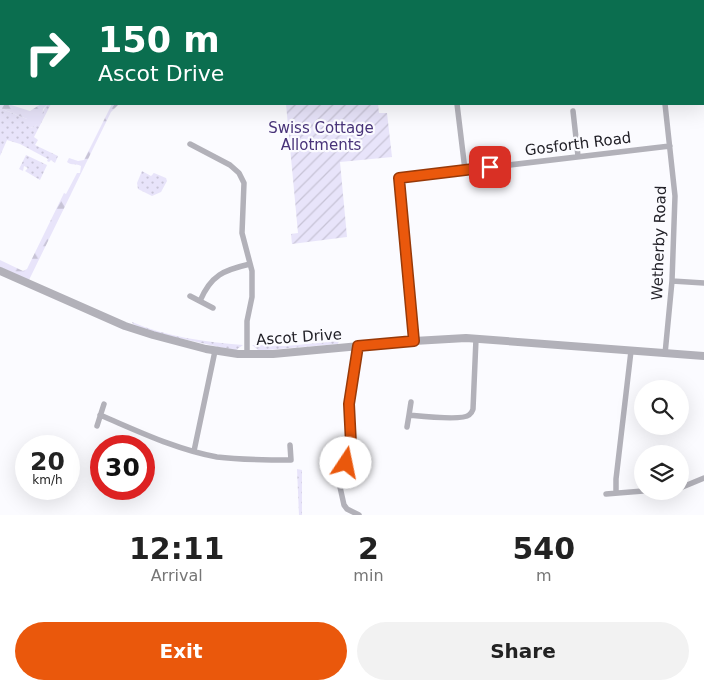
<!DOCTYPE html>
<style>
:root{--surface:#fff;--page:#f2f2f2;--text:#222;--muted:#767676;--accent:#ea580c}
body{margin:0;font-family:"DejaVu Sans",sans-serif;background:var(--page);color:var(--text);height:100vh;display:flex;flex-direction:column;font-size:19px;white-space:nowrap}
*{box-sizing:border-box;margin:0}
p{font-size:16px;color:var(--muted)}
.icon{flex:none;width:28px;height:28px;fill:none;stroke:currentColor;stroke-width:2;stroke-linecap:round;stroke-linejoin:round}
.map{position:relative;height:515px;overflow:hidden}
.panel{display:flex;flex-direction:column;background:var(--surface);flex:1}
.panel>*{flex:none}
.banner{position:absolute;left:0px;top:0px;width:705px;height:105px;box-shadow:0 5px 20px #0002;background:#0b6e4f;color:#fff;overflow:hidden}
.tools{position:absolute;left:634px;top:380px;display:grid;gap:10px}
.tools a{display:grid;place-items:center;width:55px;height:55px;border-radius:50%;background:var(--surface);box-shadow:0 5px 20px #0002;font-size:25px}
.speed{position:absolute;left:15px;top:435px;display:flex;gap:10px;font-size:25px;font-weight:700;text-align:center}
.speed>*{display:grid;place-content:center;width:65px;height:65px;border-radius:50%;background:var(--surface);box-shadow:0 5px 20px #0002;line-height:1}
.speed small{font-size:12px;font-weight:400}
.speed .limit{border:8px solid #d22;background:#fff;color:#111}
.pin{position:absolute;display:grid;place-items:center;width:42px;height:42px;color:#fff;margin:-21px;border-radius:10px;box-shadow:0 2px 8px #0006}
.me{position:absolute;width:55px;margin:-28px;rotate:11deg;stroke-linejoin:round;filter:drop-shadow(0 0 4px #0008)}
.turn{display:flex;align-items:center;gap:18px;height:105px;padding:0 15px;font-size:22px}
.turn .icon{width:65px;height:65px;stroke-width:2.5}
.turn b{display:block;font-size:35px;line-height:42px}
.eta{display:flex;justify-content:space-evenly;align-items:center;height:85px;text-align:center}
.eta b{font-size:30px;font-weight:800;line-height:35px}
.primary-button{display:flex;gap:10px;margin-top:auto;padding:10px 15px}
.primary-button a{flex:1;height:58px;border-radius:30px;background:var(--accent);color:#fff;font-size:20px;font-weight:800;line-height:58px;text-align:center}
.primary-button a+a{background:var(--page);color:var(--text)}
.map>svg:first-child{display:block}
.grass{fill:url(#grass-dots)}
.forest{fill:url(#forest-firs)}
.garden{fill:url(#garden-furrows)}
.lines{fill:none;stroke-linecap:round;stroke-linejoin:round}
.minor{stroke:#b2b1b9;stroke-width:5.5}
.tertiary{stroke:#b2b1b9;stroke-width:8}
.primary{stroke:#767382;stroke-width:9}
.route-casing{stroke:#983908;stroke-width:12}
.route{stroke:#ea580c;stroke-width:9}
.labels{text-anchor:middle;stroke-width:4.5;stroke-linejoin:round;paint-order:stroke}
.park-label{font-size:15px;fill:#483379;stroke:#fbfbff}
.street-label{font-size:15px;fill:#222128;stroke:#fbfbff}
</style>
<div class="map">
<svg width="704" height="515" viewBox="0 0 704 515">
<defs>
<pattern id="grass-dots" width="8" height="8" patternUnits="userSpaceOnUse" patternTransform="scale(1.25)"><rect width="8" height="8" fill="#e8e4fa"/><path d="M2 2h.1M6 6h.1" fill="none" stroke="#c7c3d6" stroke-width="1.8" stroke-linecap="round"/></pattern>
<pattern id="forest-firs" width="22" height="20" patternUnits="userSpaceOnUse" patternTransform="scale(1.25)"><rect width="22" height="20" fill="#e8e4fa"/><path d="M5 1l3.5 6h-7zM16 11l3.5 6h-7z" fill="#c7c3d6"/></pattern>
<pattern id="garden-furrows" width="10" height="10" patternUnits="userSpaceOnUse" patternTransform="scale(1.25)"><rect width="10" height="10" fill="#e8e4fa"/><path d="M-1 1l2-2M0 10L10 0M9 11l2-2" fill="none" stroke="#c7c3d6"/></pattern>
</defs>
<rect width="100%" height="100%" fill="#fbfbff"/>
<path class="grass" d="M434,0H600L430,1Z
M48,104H51L34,137L38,140L35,145L58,156L55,163L51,160L49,162L47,161L48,159L20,144L7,140L0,156V108L27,119L30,128L34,127C41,121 41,111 48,104Z
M26,155L47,165L40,180L25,171L28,168L24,166L23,171L19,169Z
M142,171L151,176L154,173L166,178L167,181L161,192L152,196L138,189L137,183Z
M132,322C167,337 205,342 243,345L236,350L228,349L152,332L133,324Z
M339,341L338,344L267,350H258L252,345L286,346Z
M297,469L302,470V515H299Z"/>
<path class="forest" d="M0,101L1,104H8L30,111L41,104H48L43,109C42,120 44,118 34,127L30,128L26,124L27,119L0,108Z
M112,104H119L111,112L29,280L0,267V260L23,271L27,269L64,193L66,194L77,173H80L81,166C77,163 72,166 67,162L69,158L78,161L84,160Z"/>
<path class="garden" d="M286,104H378L379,113H387L392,157L340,162L347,237L292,244L291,234L298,233Z"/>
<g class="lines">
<path class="minor" d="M184,0H189
M275,0L276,1
M646,0L649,1
M134,1V0
M332,1V0
M618,1L630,0
M457,104L465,170
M665,104L675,196L672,281L665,354
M573,111L578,156
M190,144L230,165L239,173L244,183L242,233L252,271V297L247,321V355
M672,281L704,283
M190,296L213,308
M200,301C211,275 224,270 250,264
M414,341L399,178L670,146
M358,346L349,404L351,444L340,487L344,505L347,509L359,515
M100,415C138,431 177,450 217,457C241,460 266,460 291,460L290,445
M409,415L411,402
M97,426L104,404
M407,427L409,415C420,416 462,421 469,415C472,413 472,412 473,409L476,339
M194,451L215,351
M680,488L704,478
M616,492V479L631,351
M606,494L643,491"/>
<path class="tertiary" d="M0,271L125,326L153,335L206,349L238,354H273L414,341L466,338L704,356"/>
<path class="primary" d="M12,1V0
M0,51L1,47"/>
</g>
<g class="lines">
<g class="route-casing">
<path id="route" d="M346,463L351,444L349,404L358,346L414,341L399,178L490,167"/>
</g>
<use href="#route" class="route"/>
</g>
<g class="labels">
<g class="park-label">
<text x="321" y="133">Swiss Cottage<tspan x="321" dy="17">Allotments</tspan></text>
</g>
<g class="street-label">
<text transform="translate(578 144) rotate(-7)" y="5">Gosforth Road</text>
<text transform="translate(659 243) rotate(-88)" y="5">Wetherby Road</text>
<text transform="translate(299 337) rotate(-4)" y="5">Ascot Drive</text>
</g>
</g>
</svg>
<div class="tools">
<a><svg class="icon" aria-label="search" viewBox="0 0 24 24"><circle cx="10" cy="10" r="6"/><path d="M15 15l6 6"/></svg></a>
<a><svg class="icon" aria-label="layers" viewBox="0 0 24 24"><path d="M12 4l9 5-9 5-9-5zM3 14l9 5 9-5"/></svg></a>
</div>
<div class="speed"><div>20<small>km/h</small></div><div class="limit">30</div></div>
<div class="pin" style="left:490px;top:167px;background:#d93025"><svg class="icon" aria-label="arrive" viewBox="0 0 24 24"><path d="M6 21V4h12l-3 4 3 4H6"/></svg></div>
<svg class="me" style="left:346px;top:463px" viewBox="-20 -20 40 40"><circle r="19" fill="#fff"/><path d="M0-13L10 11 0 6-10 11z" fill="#ea580c"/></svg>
<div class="banner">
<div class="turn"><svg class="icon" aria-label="right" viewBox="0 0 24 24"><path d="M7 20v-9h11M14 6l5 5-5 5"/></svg><div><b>150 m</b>Ascot Drive</div></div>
</div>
</div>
<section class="panel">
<div class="eta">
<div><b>12:11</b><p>Arrival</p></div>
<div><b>2</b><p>min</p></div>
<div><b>540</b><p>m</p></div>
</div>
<div class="primary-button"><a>Exit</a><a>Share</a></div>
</section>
